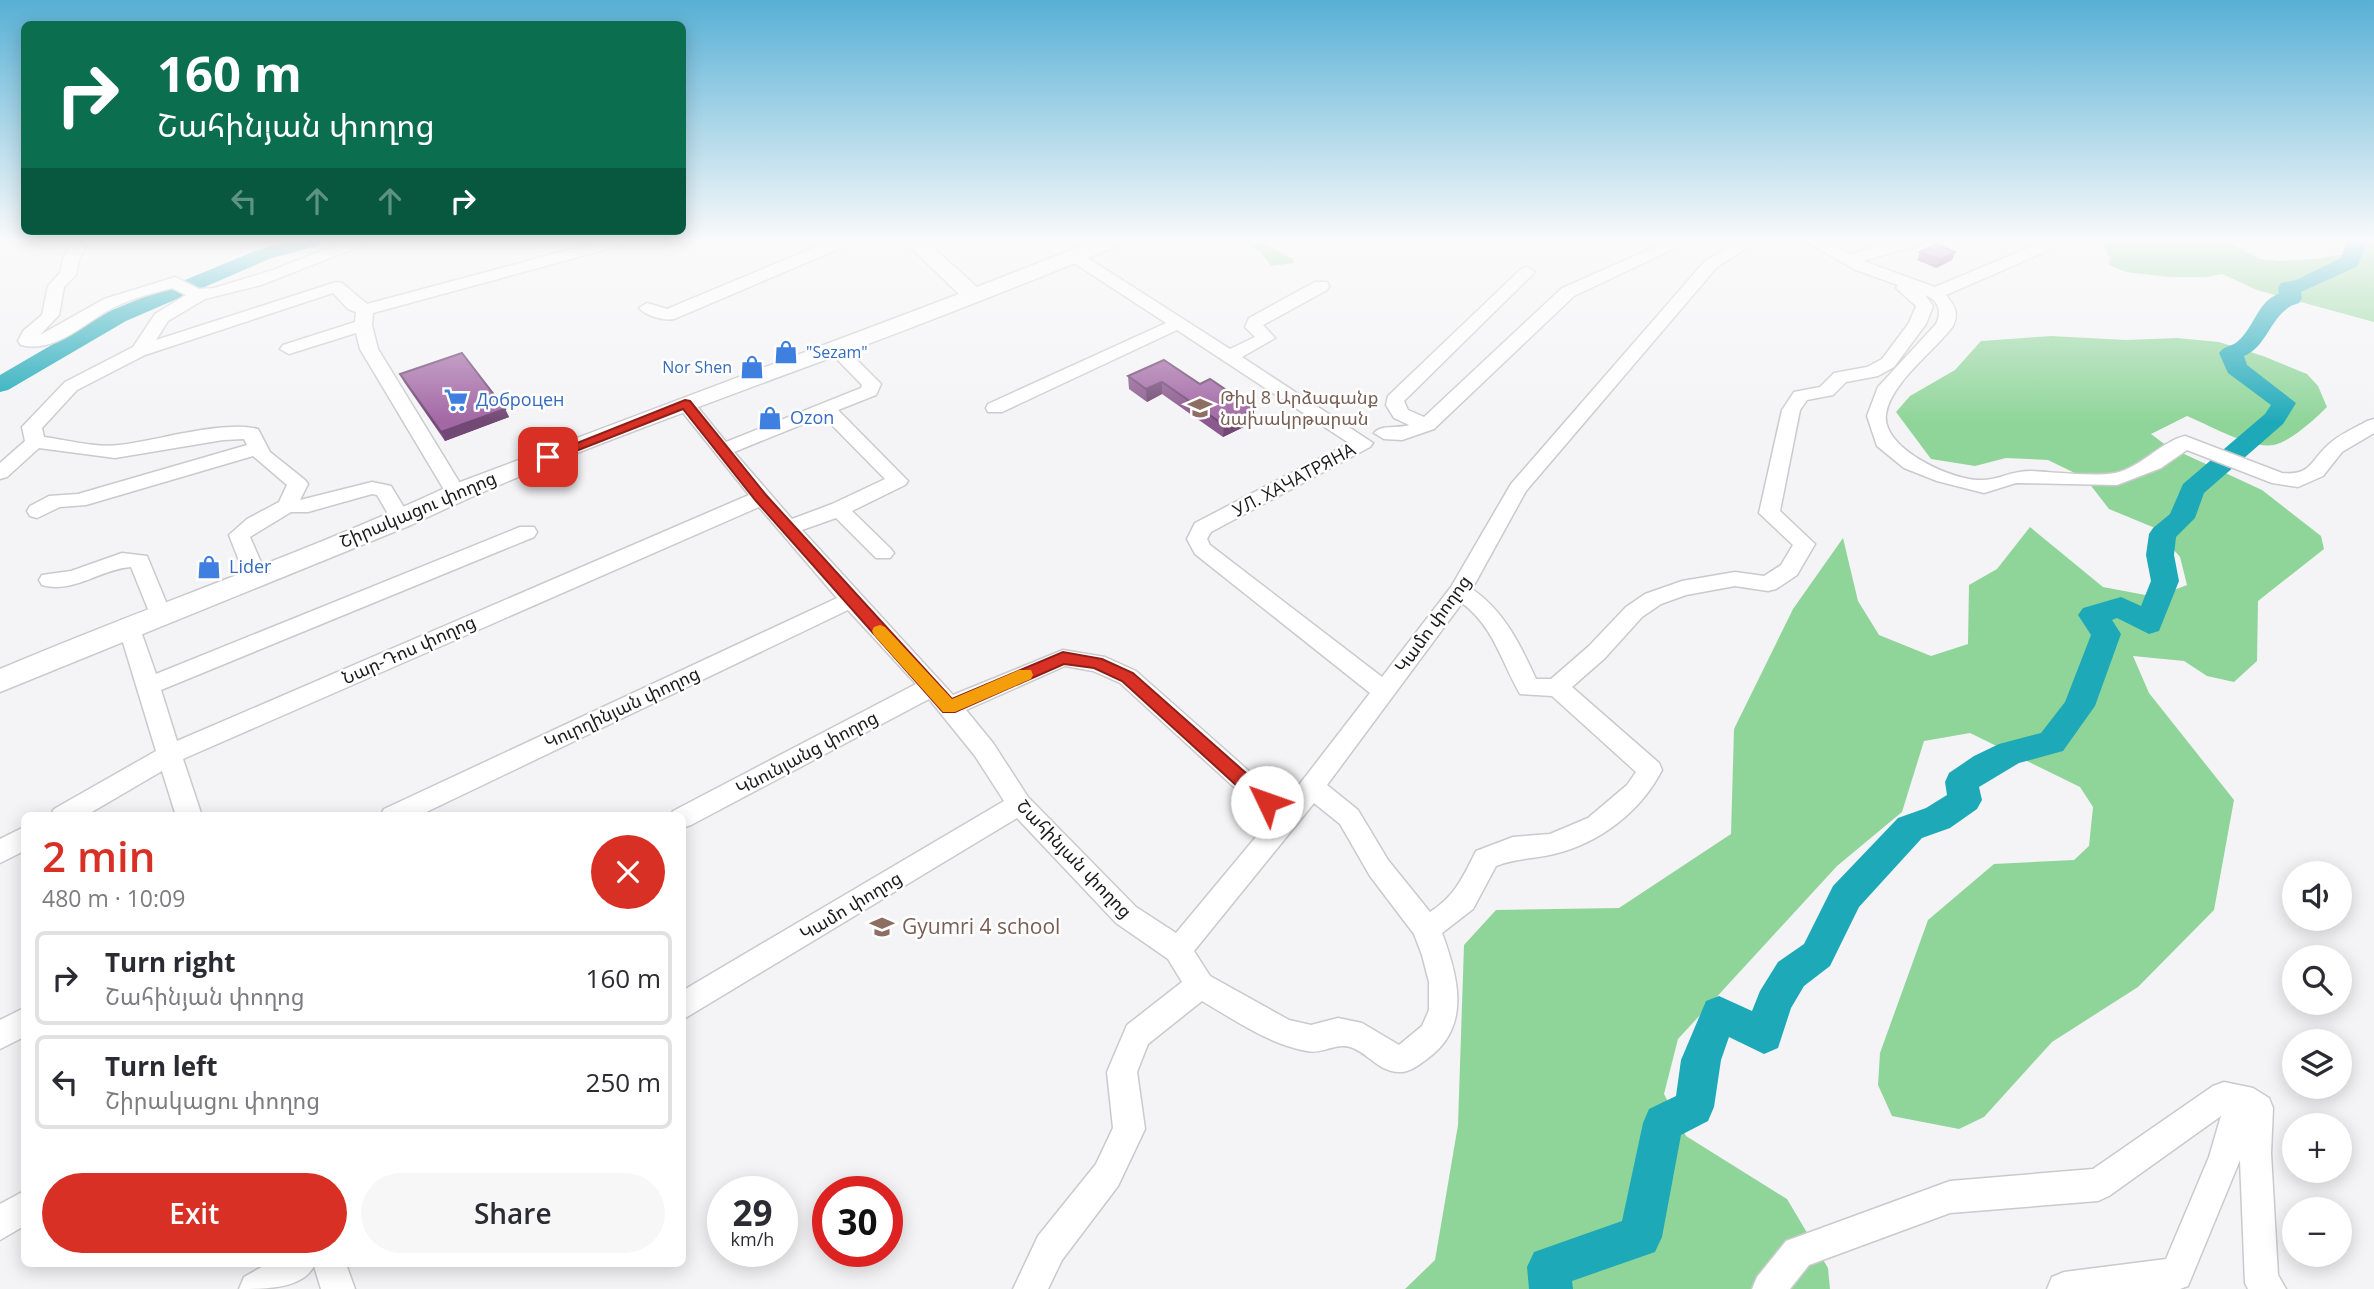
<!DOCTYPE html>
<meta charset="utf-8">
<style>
:root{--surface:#fff;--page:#f7f7f7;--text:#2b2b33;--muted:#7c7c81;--line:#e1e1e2;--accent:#d93025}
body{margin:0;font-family:"Open Sans","Noto Sans Armenian",sans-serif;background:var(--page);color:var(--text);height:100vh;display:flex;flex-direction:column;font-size:26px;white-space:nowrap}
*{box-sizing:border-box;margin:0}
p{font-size:23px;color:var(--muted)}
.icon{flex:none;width:38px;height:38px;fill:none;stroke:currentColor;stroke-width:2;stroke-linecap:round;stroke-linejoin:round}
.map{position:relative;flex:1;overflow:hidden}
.panel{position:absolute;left:21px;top:812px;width:665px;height:455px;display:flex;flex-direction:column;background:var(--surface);border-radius:10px;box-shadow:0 4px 18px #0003}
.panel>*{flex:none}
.guide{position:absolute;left:21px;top:21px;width:665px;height:214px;border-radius:10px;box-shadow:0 4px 18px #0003;background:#0b6e4f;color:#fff;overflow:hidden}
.buttons{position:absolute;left:2282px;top:861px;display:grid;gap:14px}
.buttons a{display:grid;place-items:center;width:70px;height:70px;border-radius:50%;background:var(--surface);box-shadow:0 4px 18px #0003;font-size:35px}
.speed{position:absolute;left:707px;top:1176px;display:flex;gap:14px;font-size:35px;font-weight:700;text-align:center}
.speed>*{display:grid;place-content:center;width:91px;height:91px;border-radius:50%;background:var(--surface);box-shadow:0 4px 18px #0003;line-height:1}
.speed small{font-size:18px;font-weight:400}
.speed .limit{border:10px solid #d22;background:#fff;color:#111}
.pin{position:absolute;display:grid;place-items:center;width:60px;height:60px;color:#fff;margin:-30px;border-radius:14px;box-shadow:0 4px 10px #0006}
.me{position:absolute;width:77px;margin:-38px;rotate:312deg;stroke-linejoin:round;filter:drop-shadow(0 0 5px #0008)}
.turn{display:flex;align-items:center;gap:24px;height:147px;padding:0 21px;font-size:32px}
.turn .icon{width:91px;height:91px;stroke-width:2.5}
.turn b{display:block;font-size:49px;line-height:60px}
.lanes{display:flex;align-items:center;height:66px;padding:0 21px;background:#0003;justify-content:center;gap:35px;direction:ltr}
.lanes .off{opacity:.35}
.round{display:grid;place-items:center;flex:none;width:74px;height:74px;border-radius:37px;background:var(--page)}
.headline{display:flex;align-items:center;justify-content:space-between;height:119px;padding:0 21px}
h1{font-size:42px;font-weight:600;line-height:52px;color:var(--accent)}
.button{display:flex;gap:14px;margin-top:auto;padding:14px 21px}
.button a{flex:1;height:80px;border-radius:42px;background:var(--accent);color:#fff;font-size:28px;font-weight:600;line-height:80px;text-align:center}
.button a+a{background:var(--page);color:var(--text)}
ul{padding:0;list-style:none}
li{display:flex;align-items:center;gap:21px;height:94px;margin:0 14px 10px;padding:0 7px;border:4px solid var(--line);border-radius:10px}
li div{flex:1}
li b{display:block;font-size:26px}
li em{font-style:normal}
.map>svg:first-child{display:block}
.forest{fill:#8fd599}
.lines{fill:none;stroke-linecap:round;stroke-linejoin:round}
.river{fill:#1ea9b8;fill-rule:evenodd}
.minor-casing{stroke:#cacacc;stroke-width:3}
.major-casing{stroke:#cacacc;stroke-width:3}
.minor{fill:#fff;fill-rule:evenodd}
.major{fill:#fff;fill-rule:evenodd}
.wall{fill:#8b598e}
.shaded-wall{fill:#714974}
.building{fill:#a268a5;stroke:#714974;stroke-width:2}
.route{fill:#d93025;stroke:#8d1f18;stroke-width:2}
.slow{fill:#f59e0b}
.labels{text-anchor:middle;stroke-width:5;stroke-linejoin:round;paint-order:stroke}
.far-shop-label{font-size:16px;fill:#366cbe;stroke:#fff;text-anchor:start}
.education-label{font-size:18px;fill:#785e54;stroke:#fff;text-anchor:start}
.shop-label{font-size:18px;fill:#366cbe;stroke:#fff;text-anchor:start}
.street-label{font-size:18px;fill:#1b1b1b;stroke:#fff}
.near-education-label{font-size:21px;fill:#785e54;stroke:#fff;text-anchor:start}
</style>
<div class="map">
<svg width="2374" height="1289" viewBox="0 0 2374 1289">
<rect width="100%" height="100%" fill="#f4f4f6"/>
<path class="forest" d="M1235,241H1259L1293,259L1294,263L1271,266L1259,250Z
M2101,241H2225L2260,259L2279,261L2315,259L2356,252L2354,241H2374V322L2257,290L2222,274L2207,277H2169L2126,272L2109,265L2110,258Z
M2051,336L2126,340L2177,338L2219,342L2263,356L2307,374L2318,386L2327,407C2315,419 2290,442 2274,445C2250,449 2209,425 2187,416L2151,434L2167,446L2262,490L2321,536L2324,549L2258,601L2257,661L2234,682L2207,676L2184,661L2133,656L2149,693L2234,800L2214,910L2138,987L2052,1042L1984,1117L1959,1129L1892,1116L1878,1085L1880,1053L1928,920L1994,864L2074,860L2089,846L2093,807L2080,787L1970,733L1924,741L1902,812L1837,866L1678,1039L1664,1094L1686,1136L1787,1199L1828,1268L1830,1289H1405L1435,1260L1458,1125L1464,945L1496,910L1619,908L1731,834L1734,729L1793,609L1843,538L1858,601L1879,635L1931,656L1968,644L1969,585L1997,569L2030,527L2103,587L2156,597L2187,585L2180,557L2155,528L2109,509L2085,478L2048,460L2006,458L1975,466L1931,459L1896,412L1910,396L1955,370L1981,341Z"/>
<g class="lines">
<path class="river" d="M289,241H322L319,245L269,259L126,321L8,390L0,392V375L110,311L255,251Z
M2347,241H2367L2358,266L2301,292L2302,298L2299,303C2271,310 2269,346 2244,356L2247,365L2296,403L2283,424L2204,493L2195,518L2176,537L2174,555L2179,581L2159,631L2149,634L2117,618L2112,620L2121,634L2095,706L2063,751L2019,763L1979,787L1982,800L1977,809L1950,828L1922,838L1859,907L1830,966L1804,986L1791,1008L1778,1048L1764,1054L1729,1037L1721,1060L1714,1107L1708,1121L1681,1135L1662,1237L1655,1252L1572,1281L1573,1289H1529L1527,1267L1534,1252L1622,1221L1643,1123L1649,1109L1676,1096L1681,1060L1706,1001L1719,996L1752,1011L1760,991L1778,962L1804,944L1833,886L1898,818L1926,808L1947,795L1945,782L1949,773L1974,756L1999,744L2041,733L2065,702L2091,635L2078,615L2083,608L2121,597L2141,606L2151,581L2146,555L2149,534L2153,528L2170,514L2183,484L2265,414L2271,405L2228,373L2219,353C2225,345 2232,347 2238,341C2254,328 2258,300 2279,294L2278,288L2281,283L2296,280L2341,258Z"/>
<g class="minor-casing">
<path id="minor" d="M73,241H89L79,259L76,275L64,287L59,315L40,335L104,299L175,277L199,289L214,288L273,270L346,241H368L366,244L261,285L205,299L168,321L156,340L336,282L342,283L367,304L602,241H628L626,244L373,313L372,325L378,349L466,493L463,497H449L446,493L360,349L356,333L289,354L280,349L283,345L355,322L356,312L348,309L333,293L145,355L77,390L42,428L44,437C67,440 96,448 119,445C157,441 222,420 258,429L270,452L305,480L308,484L300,500L372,482L391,486L411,519L408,524H394L377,495L372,494L308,512H291L250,537L267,576L264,581L256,583L248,581L245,576L229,535L247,519L279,502L287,485L253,456L86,505L60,507L37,518L30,516L27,511L30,506L49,496L78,494L247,445L244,439L223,440L115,458L39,448L7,477L0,479V463L25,441L22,427L65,382L133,347L155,314L186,295L172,288C153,293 133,298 115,307C85,321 57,354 21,345L18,341L23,331L42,315L48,286L60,273L63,259Z
M830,241H852L850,244L674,319C664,321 646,316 639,308L647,303L667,309Z
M1669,241H1682L1684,244L1574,296L1434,429L1402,440L1384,439L1374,433C1382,424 1398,429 1409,425L1394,418L1386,405L1388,396L1521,269L1527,267L1535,272L1404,401L1408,410L1424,417L1562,288Z
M1739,241H1758L1717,267L1526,491L1472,589C1504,611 1520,644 1536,679H1551L1589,646L1626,607L1645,594L1682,581L1735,572L1764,576L1781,565L1793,545L1759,513L1782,410L1794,392L1820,387L1834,373L1867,367L1882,359L1909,323L1916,306L1896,288L1898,285L1856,270L1805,241H1825L1850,254L1897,241H1923L1921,244L1863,261L1935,287L2035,245L2037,241H2053L2047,251L1946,295C1955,307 1959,312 1953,326C1934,352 1891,382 1886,414C1881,449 1955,482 1983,480C1999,480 2010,471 2030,471C2053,472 2093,477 2115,473C2142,467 2160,442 2185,436L2282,473C2311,476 2310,461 2328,445C2338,435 2355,428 2367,421L2374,419V433L2342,452L2323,476L2298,487L2272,483L2187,450L2161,468L2117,485L2016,483L1984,493L1937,481L1904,468L1877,446L1867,416L1878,387L1936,324C1942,312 1939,300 1925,295L1933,306L1926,324L1894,367L1878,376L1846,382L1833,395L1807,400L1800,410L1780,511L1815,544L1797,575L1776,589L1768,591L1735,586L1686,595L1661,604L1642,617L1605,658L1572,687L1659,763L1662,770C1641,811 1600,843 1554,854C1533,859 1517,858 1496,866L1473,909L1442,933C1458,976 1472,1027 1427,1059C1420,1064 1409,1073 1399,1072C1378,1071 1370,1055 1353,1048C1336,1041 1323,1055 1307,1051C1268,1044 1235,1020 1202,1001L1148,1044L1137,1072L1145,1129L1118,1186L1062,1260L1048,1289H1013L1038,1236L1096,1164L1113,1128L1107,1072L1127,1025L1182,982L1168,959L1116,923L1017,818L682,1020V991L1004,801L975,756L929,699L691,825L682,828V816H670L673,811L916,684L848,610L418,816H380L384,809L837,598L759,507L183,759L202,816H176L162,771L85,816H50L54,809L156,751L118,626L121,620L129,618L137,620L156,674L520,527H534L537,532L534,537L161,690L177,741L749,495L676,404L678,400H692L726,442L861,388L862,385L827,349L836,344L842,345L881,384L876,395L838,410L908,481L905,485L852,511L890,548L894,553L890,558H876L836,518L802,530L953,695L1063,650L1105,657L1136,671L1285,803L1370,693L1195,554L1187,539L1195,523L1349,443L1177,330L1002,412H988L986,408L988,404L1166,323L1068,259L1066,256L1068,253H1080L1230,349L1255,337L1245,327L1249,318L1315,282H1327L1329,286L1327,290L1263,325L1275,338L1242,357L1373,443L1370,447L1211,532L1207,539L1210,545L1382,677L1451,587L1511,484L1705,261ZM823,416L885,479L832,504L792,519L734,452ZM1462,603C1494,627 1501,661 1520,694L1552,696L1636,772L1627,785L1588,818L1550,834L1513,837L1476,851C1463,877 1455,896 1430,912L1388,860L1358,810L1327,785ZM1065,666L1093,671L1120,683L1270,820L1176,933L1136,907L1028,797L993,743L966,710ZM1314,803L1340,824L1370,876L1414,934L1422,955L1429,982V1010L1422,1026L1399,1045L1362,1023L1338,1018L1311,1025L1289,1020L1210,976L1194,951Z
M122,553L147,556L171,614L168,619L160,622L152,619L131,567C100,569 74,594 42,585L39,580L42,575L71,571Z
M24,827V851L0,863V839Z
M24,1008V1037L0,1049V1020Z
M2224,1082L2253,1088L2269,1098L2273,1108L2271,1153L2278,1275L2286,1289H2248L2245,1283L2240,1160L2188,1286L2180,1289H2047L2052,1277L2064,1272L2166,1259L2209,1157L2221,1116L2109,1196L2098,1201L1950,1213L1809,1265L1790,1289H1752L1757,1277L1786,1241L1950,1181L2093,1169L2213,1086Z
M24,1191V1226L0,1240V1204Z
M267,1264H346L355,1289H321L314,1266C302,1289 266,1289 239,1289L244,1277Z"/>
</g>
<g class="major-casing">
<path id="major" d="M904,241H926L977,287L1094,241H1123L1120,245C1009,290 897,334 784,375C659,422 531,467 411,525L0,692V669C148,606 301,555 447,487L959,294Z"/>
</g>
<use href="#minor" class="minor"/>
<use href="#major" class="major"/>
</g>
<path class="wall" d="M1920,252H1955L1952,260L1936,268L1917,260Z
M400,374L505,409L509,417L445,441L404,382Z
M1128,376L1200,384L1254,409V422L1223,437L1162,394L1147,402L1129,389Z"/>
<path class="shaded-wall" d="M1955,252L1952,260L1936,268L1940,260Z
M1162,382V394L1147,402L1146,389Z
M505,409L509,417L445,441L441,432Z
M1254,409V422L1223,437L1224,425Z"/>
<path class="building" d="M1936,244L1955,252L1940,260L1920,252Z
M462,353L505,409L441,432L400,374Z
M1164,360L1200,384L1210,379L1254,409L1224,425L1162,382L1146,389L1128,376Z"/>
<linearGradient id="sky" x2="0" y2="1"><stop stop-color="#57b0d5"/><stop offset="0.57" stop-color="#fafafb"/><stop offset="1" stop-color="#fafafb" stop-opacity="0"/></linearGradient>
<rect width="2374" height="422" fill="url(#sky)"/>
<path class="route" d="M685,400L690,401L766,495L952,699L1063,652L1102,659L1133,673L1273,797L1276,802L1273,807H1260L1122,681L1094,668L1064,664L955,712H943L756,501L683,409L553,460H544L542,457Z"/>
<path class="slow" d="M880,625L885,627L952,699L1019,670H1031L1033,675L1031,679L955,712H943L874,635L872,631L874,627Z"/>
<defs>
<g id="shop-bare" transform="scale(1.89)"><path d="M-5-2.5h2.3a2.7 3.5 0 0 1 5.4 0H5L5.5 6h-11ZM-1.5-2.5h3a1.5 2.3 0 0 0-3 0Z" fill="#3f7fe0" stroke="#fff" stroke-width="2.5" paint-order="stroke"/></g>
<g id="supermarket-bare" transform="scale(1.89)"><path d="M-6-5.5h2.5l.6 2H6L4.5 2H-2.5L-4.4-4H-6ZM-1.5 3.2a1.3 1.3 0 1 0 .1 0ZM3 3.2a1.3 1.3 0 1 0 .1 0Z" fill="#3f7fe0" stroke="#fff" stroke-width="2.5" paint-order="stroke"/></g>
<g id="school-bare" transform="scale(1.89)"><path d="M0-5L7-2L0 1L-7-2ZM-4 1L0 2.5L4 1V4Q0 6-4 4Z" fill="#8d6e63" stroke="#fff" stroke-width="2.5" paint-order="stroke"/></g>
</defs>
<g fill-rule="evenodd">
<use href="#shop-bare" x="786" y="352"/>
<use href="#shop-bare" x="752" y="367"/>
<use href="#supermarket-bare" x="456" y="400"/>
<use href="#school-bare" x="1200" y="408"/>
<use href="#shop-bare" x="770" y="418"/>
<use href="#shop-bare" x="209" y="567"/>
<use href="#school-bare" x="882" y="927"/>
</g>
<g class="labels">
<g class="far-shop-label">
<text x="806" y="358">"Sezam"</text>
<text x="732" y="373" text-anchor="end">Nor Shen</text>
</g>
<g class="education-label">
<text x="1220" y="404">Թիվ 8 Արձագանք<tspan x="1220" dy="21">նախակրթարան</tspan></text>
</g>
<g class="shop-label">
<text x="476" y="406">Доброцен</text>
<text x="790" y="424">Ozon</text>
<text x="229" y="573">Lider</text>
</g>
<g class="street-label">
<text transform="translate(1294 480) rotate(-28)" y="6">УЛ. ХАЧАТРЯНА</text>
<text transform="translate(418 510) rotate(-23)" y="6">Շիրակացու փողոց</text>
<text transform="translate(1433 624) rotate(-54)" y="6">Կամո փողոց</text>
<text transform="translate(409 650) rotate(-24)" y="6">Նար-Դոս փողոց</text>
<text transform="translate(622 708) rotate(-25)" y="6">Կուրղինյան փողոց</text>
<text transform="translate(807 753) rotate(-28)" y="6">Կնունյանց փողոց</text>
<text transform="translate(1074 859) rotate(46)" y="6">Շահինյան փողոց</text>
<text transform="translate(851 906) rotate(-31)" y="6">Կամո փողոց</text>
</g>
<g class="near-education-label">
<text x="902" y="934">Gyumri 4 school</text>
</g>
</g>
</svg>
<div class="buttons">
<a><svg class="icon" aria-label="sound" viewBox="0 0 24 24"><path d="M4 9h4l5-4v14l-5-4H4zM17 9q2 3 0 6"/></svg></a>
<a><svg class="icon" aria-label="search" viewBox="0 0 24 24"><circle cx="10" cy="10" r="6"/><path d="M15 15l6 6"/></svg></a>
<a><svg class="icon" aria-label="layers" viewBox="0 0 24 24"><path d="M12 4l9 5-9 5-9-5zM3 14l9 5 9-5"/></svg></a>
<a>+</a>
<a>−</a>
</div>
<div class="speed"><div>29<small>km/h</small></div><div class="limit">30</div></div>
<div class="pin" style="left:548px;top:457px;background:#d93025"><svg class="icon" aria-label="arrive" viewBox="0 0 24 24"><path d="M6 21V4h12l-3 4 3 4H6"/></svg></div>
<svg class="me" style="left:1267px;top:802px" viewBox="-20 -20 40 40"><circle r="19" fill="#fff"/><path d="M0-13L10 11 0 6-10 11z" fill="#d93025"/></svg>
<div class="guide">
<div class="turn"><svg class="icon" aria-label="right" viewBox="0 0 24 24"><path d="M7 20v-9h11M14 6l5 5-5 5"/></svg><div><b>160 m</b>Շահինյան փողոց</div></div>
<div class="lanes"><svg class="icon off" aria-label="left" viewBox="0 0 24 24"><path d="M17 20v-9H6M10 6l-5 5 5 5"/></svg><svg class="icon off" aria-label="ahead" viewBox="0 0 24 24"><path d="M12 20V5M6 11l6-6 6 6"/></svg><svg class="icon off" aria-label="ahead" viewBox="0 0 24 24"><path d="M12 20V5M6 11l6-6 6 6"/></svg><svg class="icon" aria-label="right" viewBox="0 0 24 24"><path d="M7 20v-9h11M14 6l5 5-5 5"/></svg></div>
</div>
<section class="panel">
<div class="headline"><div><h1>2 min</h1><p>480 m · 10:09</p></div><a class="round" style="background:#d93025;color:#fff"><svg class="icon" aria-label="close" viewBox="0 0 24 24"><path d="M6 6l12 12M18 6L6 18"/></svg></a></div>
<ul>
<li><svg class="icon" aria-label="right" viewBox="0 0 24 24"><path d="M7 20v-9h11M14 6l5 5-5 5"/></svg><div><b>Turn right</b><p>Շահինյան փողոց</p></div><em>160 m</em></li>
<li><svg class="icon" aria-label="left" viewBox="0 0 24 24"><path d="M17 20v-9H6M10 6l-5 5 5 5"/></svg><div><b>Turn left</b><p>Շիրակացու փողոց</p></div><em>250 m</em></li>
</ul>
<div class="button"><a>Exit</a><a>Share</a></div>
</section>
</div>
